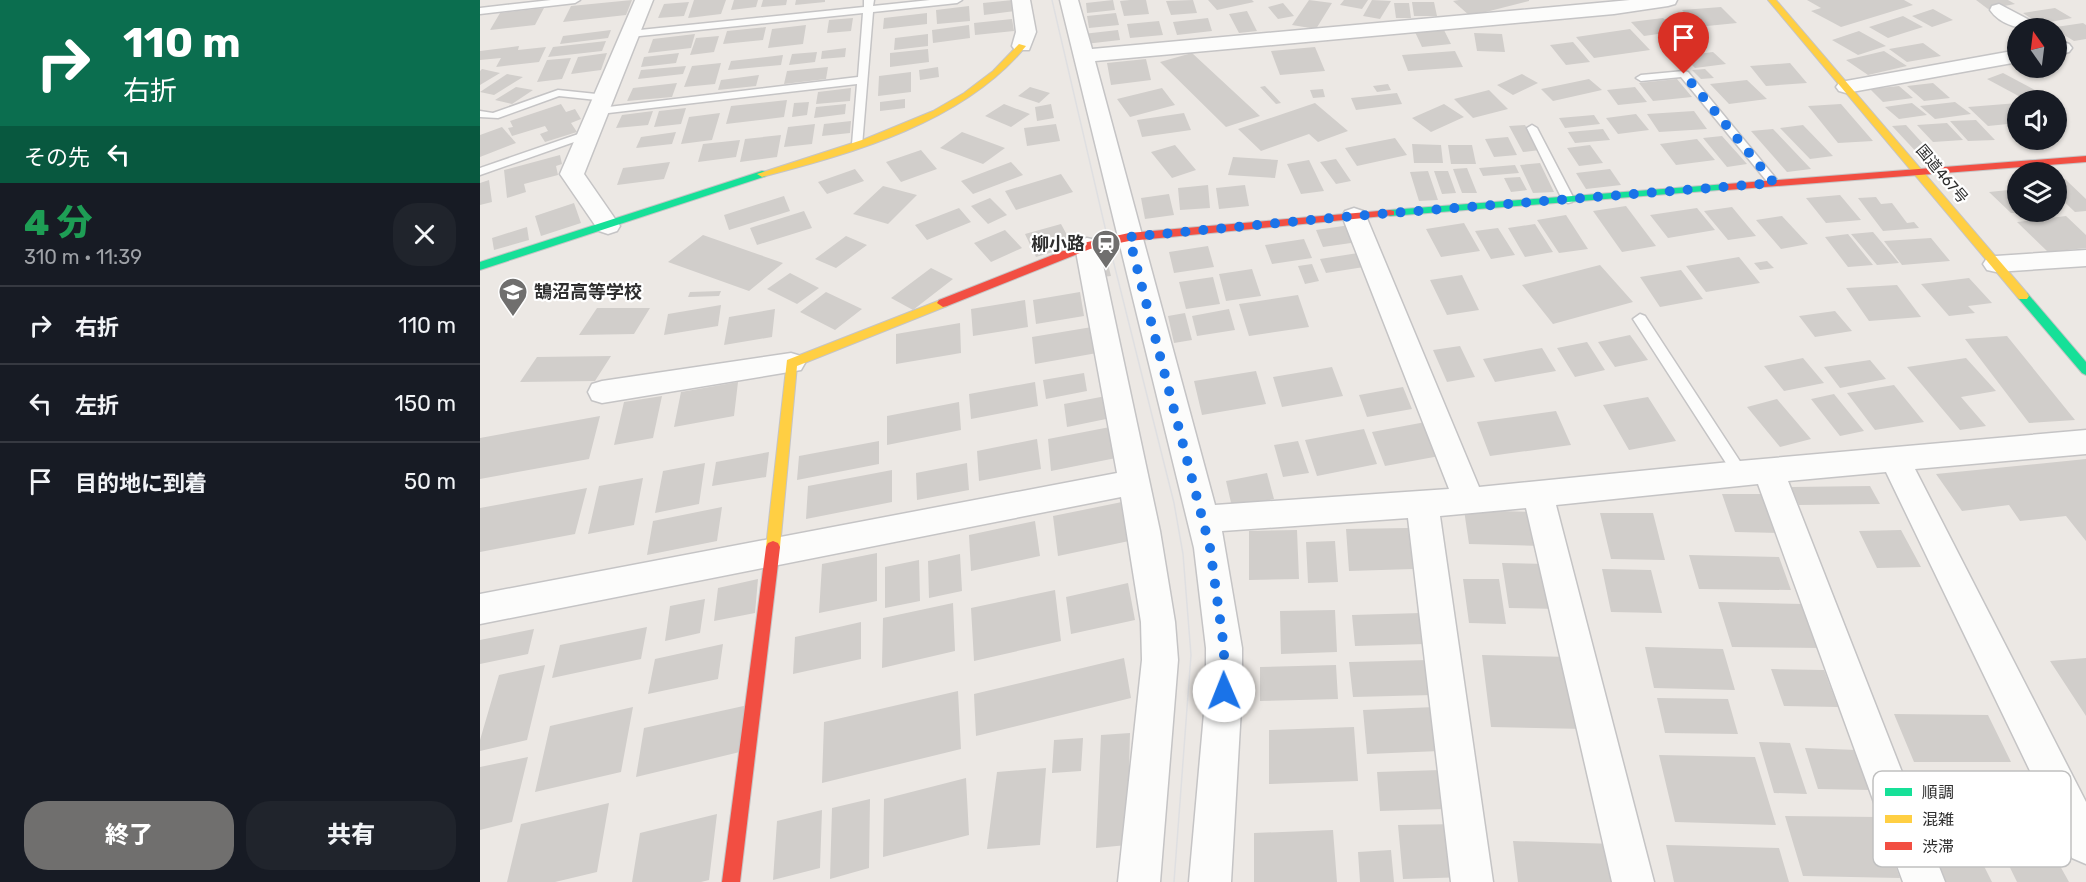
<!DOCTYPE html>
<html lang="ja">
<meta charset="utf-8">
<style>
:root{--surface:#171b24;--page:#20242c;--text:#f1f3f6;--muted:#9ea1a6;--line:#363941;--accent:#706f6e}
body{margin:0;font-family:Rubik,"Noto Sans JP",sans-serif;background:var(--page);color:var(--text);height:100vh;display:flex;flex-direction:column;font-size:22px;white-space:nowrap}
*{box-sizing:border-box;margin:0}
p{font-size:20px;color:var(--muted)}
.icon{flex:none;width:33px;height:33px;fill:none;stroke:currentColor;stroke-width:2;stroke-linecap:round;stroke-linejoin:round}
.map{position:relative;flex:1;overflow:hidden}
.drawer{display:flex;flex-direction:column;background:var(--surface);width:480px}
.drawer>*{flex:none}
.banner{background:#0b6e4f;color:#fff;overflow:hidden}
.needle{width:39px;rotate:346deg}
.controls{position:absolute;left:1527px;top:18px;display:grid;gap:12px}
.controls a{display:grid;place-items:center;width:60px;height:60px;border-radius:50%;background:var(--surface);box-shadow:0 2px 4px #0004;font-size:30px}
.pin{position:absolute;display:grid;place-items:center;width:51px;height:51px;color:#fff;margin:-62px -26px;border-radius:50% 50% 50% 0;rotate:-45deg;box-shadow:0 0 6px #0007}
.pin .icon{rotate:45deg}
.me{position:absolute;width:66px;margin:-33px;rotate:359deg;stroke-linejoin:round;filter:drop-shadow(0 0 4px #0008)}
.turn{display:flex;align-items:center;gap:21px;height:126px;padding:0 24px;font-size:27px}
.turn .icon{width:78px;height:78px;stroke-width:2.5}
.turn b{display:block;font-size:42px;line-height:51px}
.then{display:flex;align-items:center;height:57px;padding:0 24px;background:#0003;gap:12px;font-size:22px}
.round{display:grid;place-items:center;flex:none;width:63px;height:63px;border-radius:24px;background:var(--page)}
.summary{display:flex;align-items:center;justify-content:space-between;height:102px;padding:0 24px}
h1{font-size:36px;font-weight:800;line-height:45px;color:#1e9e55}
.primary-button{display:flex;gap:12px;margin-top:auto;padding:12px 24px}
.primary-button a{flex:1;height:69px;border-radius:24px;background:var(--accent);color:#fff;font-size:24px;font-weight:800;line-height:69px;text-align:center}
.primary-button a+a{background:var(--page);color:var(--text)}
ul{padding:0;list-style:none}
li{display:flex;align-items:center;gap:18px;height:78px;padding:0 24px;border-top:2px solid var(--line)}
li div{flex:1}
li b{display:block;font-size:22px}
li em{font-style:normal}
main{display:flex;flex:1;min-height:0}
.map>svg:first-child{display:block}
.building{fill:#d1cecb}
.lines{fill:none;stroke-linecap:round;stroke-linejoin:round}
.lane-casing{stroke:#c5c4c5;stroke-width:3}
.street-casing{stroke:#c5c4c5;stroke-width:3}
.fast-casing{stroke:#c5c4c5;stroke-width:2}
.slow-casing{stroke:#c5c4c5;stroke-width:2}
.jam-casing{stroke:#c5c4c5;stroke-width:2}
.lane{fill:#fcfcfb;fill-rule:evenodd}
.street{fill:#fcfcfb;fill-rule:evenodd}
.fast{fill:#16e098;fill-rule:evenodd}
.slow{fill:#ffcf43;fill-rule:evenodd}
.jam{fill:#f24e42;fill-rule:evenodd}
.tram{stroke:#dfdfe1;stroke-width:1.5}
.route{stroke:#1a73e8;stroke-width:10;stroke-dasharray:0 18}
.labels{text-anchor:middle;stroke-width:4.5;stroke-linejoin:round;paint-order:stroke}
.far-street-label{font-size:15px;fill:#2e2e2e;stroke:#fff}
.poi-label{font-size:18px;font-weight:bold;fill:#2e2e2e;stroke:#fff;text-anchor:end}
.key{fill:#fff;stroke:#c0c0c0;stroke-width:1.5}
.key-label{font-size:16px;fill:#2e2e2e}
</style>
<main>
<section class="drawer">
<div class="banner">
<div class="turn"><svg class="icon" aria-label="right" viewBox="0 0 24 24"><path d="M7 20v-9h11M14 6l5 5-5 5"/></svg><div><b>110 m</b>右折</div></div>
<div class="then">その先<svg class="icon" aria-label="left" viewBox="0 0 24 24"><path d="M17 20v-9H6M10 6l-5 5 5 5"/></svg></div>
</div>
<div class="summary"><div><h1>4 分</h1><p>310 m · 11:39</p></div><a class="round"><svg class="icon" aria-label="close" viewBox="0 0 24 24"><path d="M6 6l12 12M18 6L6 18"/></svg></a></div>
<ul>
<li><svg class="icon" aria-label="right" viewBox="0 0 24 24"><path d="M7 20v-9h11M14 6l5 5-5 5"/></svg><div><b>右折</b></div><em>110 m</em></li>
<li><svg class="icon" aria-label="left" viewBox="0 0 24 24"><path d="M17 20v-9H6M10 6l-5 5 5 5"/></svg><div><b>左折</b></div><em>150 m</em></li>
<li><svg class="icon" aria-label="arrive" viewBox="0 0 24 24"><path d="M6 21V4h12l-3 4 3 4H6"/></svg><div><b>目的地に到着</b></div><em>50 m</em></li>
</ul>
<div class="primary-button"><a>終了</a><a>共有</a></div>
</section>
<div class="map">
<svg width="1606" height="882" viewBox="0 0 1606 882">
<rect width="100%" height="100%" fill="#ece8e4"/>
<path class="building" d="M152,0L146,15L83,22L91,6Z
M214,0H246L241,14L208,18Z
M254,0H278L276,7L251,10Z
M283,0H307L306,5L281,7Z
M316,0H345V2L315,5Z
M533,0L535,11L504,15L503,3Z
M633,0L635,10L607,13L606,3Z
M650,0H666L669,14L644,16L640,1Z
M713,0L717,13L691,15L686,1Z
M728,0H772L774,2L737,10Z
M829,0L852,3L836,29L812,25Z
M864,0H888L882,9L860,5Z
M892,0L911,1L900,19L883,16Z
M979,0H1049V1L990,16L973,1Z
M1327,0H1424L1433,5L1361,27L1331,11L1341,8Z
M1496,0H1528L1535,4L1508,9Z
M209,2L204,16L178,18L184,4Z
M932,2H954L957,16H934Z
M803,3L814,16L798,19L788,7Z
M914,3H929L931,18H916Z
M489,6L490,21L457,24L456,10Z
M1241,7L1257,23L1217,27L1202,10Z
M64,8L55,25L10,30L20,13Z
M1575,8L1592,18L1559,24L1543,13Z
M1453,9L1473,20L1452,27L1432,16Z
M767,11L777,31L759,33L749,14Z
M447,13V24L403,29L404,18Z
M636,13L639,25L609,28L607,16Z
M1423,16L1443,27L1408,38L1389,27Z
M373,18L371,31L347,33L349,20Z
M728,18L732,31L697,35L693,22Z
M1183,18L1191,25L1204,24L1217,36L1192,40L1185,33L1164,36L1151,22Z
M532,19L534,31L495,35L494,23Z
M679,21L683,35L650,38L647,24Z
M1603,23L1606,25V39L1594,41L1576,30V27Z
M326,25L323,44L288,48L292,29Z
M489,25L490,38L453,43L452,30Z
M286,27L283,40L243,44L247,31Z
M1150,29L1170,50L1114,58L1096,37Z
M131,30L128,38L80,44L83,36Z
M638,30L640,40L605,44L603,34Z
M964,30L971,44L942,47L935,32Z
M1379,31L1406,46L1378,55L1352,40Z
M994,33L1022,34L1025,52L997,51Z
M215,34L211,48L168,53L173,39Z
M448,34V46L414,50L415,38Z
M239,36L234,52L210,55L216,38Z
M126,41L122,51L68,57L73,47Z
M1093,42L1110,62L1086,65L1070,45Z
M1443,43L1461,56L1427,62L1409,49Z
M39,46L38,50L66,47L59,62L16,67L21,58L0,60V51Z
M835,47L845,71L800,75L791,51Z
M366,48L365,57L341,59L342,51Z
M448,49L449,62L410,67V53Z
M975,51L983,67L928,71L922,55Z
M1404,51L1427,66L1388,75L1366,60Z
M337,52L335,62L309,65L312,54Z
M1233,52L1246,64L1215,68L1203,56Z
M127,53L121,70L91,74L98,57Z
M199,53L196,63L161,67L164,57Z
M712,53L780,116L746,127L680,62Z
M303,55L301,65L248,70L251,61Z
M91,58L82,79L57,82L67,60Z
M666,59L671,80L631,85L627,63Z
M241,63L235,84L204,87L212,66Z
M1310,63L1327,83L1286,86L1270,66Z
M206,66L203,74L158,79L161,70Z
M348,67L346,79L304,84L307,71Z
M458,67L459,77L440,80L439,70Z
M2,69L20,73L0,85V71Z
M1225,69L1234,78L1221,79L1212,70Z
M431,72V92L398,96L399,76Z
M1523,73L1570,98L1546,100L1507,79Z
M27,74L43,77L14,95L0,92Z
M1042,74L1058,83L1033,95L1017,85Z
M279,75L276,86L238,90L241,80Z
M1109,79L1122,90L1073,101L1061,89Z
M1197,79L1212,97L1173,101L1159,83Z
M1267,80L1287,99L1249,104L1230,84Z
M197,83L192,97L147,101L153,88Z
M1453,83L1470,98L1444,101L1427,86Z
M908,84L911,90L897,92L893,86Z
M785,86L801,103L796,104L780,87Z
M1419,86L1433,98L1403,102L1390,89Z
M36,87L53,90L32,104L15,100Z
M550,87L570,93L559,103L538,96Z
M1155,87L1167,102L1138,105L1127,90Z
M371,88L370,101L336,104L338,92Z
M682,88L695,105L650,117L637,99Z
M843,89L845,97L833,98L830,90Z
M1009,90L1028,109L993,118L974,99Z
M917,93L922,104L876,110L871,98Z
M425,99V108L400,111V102Z
M307,100L304,117L246,124L251,106Z
M329,102L327,115L312,117L314,103Z
M1475,102L1491,114L1455,119L1440,106Z
M835,103L868,131L838,142L829,134L781,151L758,129Z
M1432,103L1447,115L1419,119L1405,107Z
M1538,103V123L1508,126L1488,107Z
M81,104L86,112L95,109L101,119L91,123L97,132L65,142L60,134L68,131L65,126L32,136L28,128L33,127L30,121Z
M366,104L365,114L334,118L336,107Z
M524,104L550,114L531,127L505,116Z
M571,104L574,118L557,121L555,107Z
M964,104L984,117L951,132L932,118Z
M1361,104L1393,141L1358,143L1328,106Z
M206,108L201,124L174,127L179,111Z
M173,111L168,125L136,128L142,115Z
M1214,111L1227,129L1179,132L1167,114Z
M240,113L232,140L201,144L209,117Z
M704,113L711,130L662,137L657,120Z
M1156,114L1169,130L1138,134L1126,118Z
M1114,115L1120,124L1085,128L1079,118Z
M1496,120L1515,140L1488,141L1470,121Z
M371,121L370,133L342,136L344,124Z
M1467,123L1483,140L1453,142L1437,125Z
M335,124L332,144L304,147L308,127Z
M576,124L580,141L547,146L544,128Z
M1045,125L1060,150L1043,152L1029,126Z
M1323,125L1353,156L1330,159L1300,128Z
M1426,125L1455,157L1442,158L1412,126Z
M22,127L36,143L0,157V135Z
M1123,129L1130,140L1095,143L1088,132Z
M1293,129L1331,169L1307,172L1271,131Z
M196,132L192,144L156,148L161,137Z
M482,132L525,148L503,164L460,148Z
M301,135L297,157L260,162L265,139Z
M1242,136L1267,164L1247,167L1223,138Z
M1028,137L1037,155L1014,157L1005,139Z
M915,138L927,155L877,166L865,148Z
M1217,139L1235,160L1196,165L1180,144Z
M260,140L256,157L218,162L223,144Z
M932,144L961,145L963,163H934Z
M695,145L716,170L692,178L671,152Z
M968,145H992L996,164H971Z
M1110,145L1123,163L1099,166L1087,148Z
M441,150L457,169L421,182L406,162Z
M80,155L82,164L76,166L78,175L44,184L46,192L27,198L24,170Z
M753,157L798,160L795,178L748,175Z
M856,159L871,181L856,184L840,162Z
M829,160L844,191L821,194L807,164Z
M190,162L184,179L137,185L143,168Z
M531,162L543,175L493,194L481,181Z
M1060,163L1074,192L1053,193L1040,165Z
M1035,165L1039,173L1003,176L999,168Z
M987,168L997,193H982L973,169Z
M375,169L384,181L347,194L338,182Z
M1130,169L1141,185L1106,189L1096,173Z
M948,171L958,200L939,201L930,172Z
M954,171H968L976,193L962,194Z
M581,174L593,192L536,210L525,191Z
M1040,177L1047,190L1031,192L1024,178Z
M1585,179L1606,199V211L1595,212L1576,194V180Z
M9,180L12,202L0,205V183Z
M728,185L730,208L700,210L698,188Z
M765,185L769,206L739,209L736,188Z
M403,186L437,195L408,224L373,214Z
M1538,189V213H1531L1509,192Z
M689,194L694,215L665,219L661,198Z
M1360,195L1381,220L1346,223L1326,198Z
M304,196L310,211L249,230L244,215Z
M1396,197L1401,204L1412,203L1427,223L1434,222L1439,228L1403,231L1378,198Z
M510,198L527,215L508,224L491,206Z
M94,203L101,223L61,236L55,216Z
M1146,206L1176,246L1142,252L1113,211Z
M1252,207L1276,236L1248,240L1224,211Z
M479,208L491,222L447,240L435,225Z
M1217,208L1235,230L1188,238L1170,215Z
M324,211L332,228L277,245L270,228Z
M1086,215L1108,249L1079,253L1057,220Z
M1302,216L1328,244L1301,249L1276,220Z
M1586,216L1606,235V248L1568,252L1537,222Z
M984,223L1000,251L961,257L946,229Z
M581,224L593,246L556,257L545,234Z
M1055,224L1073,252L1045,257L1028,228Z
M870,225L878,242L843,247L836,230Z
M47,227L49,240L14,250L12,238Z
M1018,228L1035,255L1011,259L995,231Z
M525,230L542,248L511,262L494,243Z
M1393,232L1419,263L1397,265L1371,234Z
M1368,234L1393,265L1368,267L1345,237Z
M223,235L303,263L269,291L188,262Z
M366,236L387,245L356,268L335,259Z
M1451,238L1470,261L1422,265L1404,241Z
M824,239L832,258L792,264L785,245Z
M728,246L734,267L694,273L689,252Z
M878,253L884,267L846,273L840,259Z
M626,256L631,276L622,277L618,258Z
M1259,257L1280,283L1226,292L1206,266Z
M1287,261L1294,268L1280,270L1274,263Z
M832,264L839,281L825,284L818,266Z
M1120,265L1153,302L1073,324L1042,285Z
M451,268L473,279L433,310L411,298Z
M772,269L781,296L746,301L739,274Z
M1201,270L1223,299L1180,307L1160,277Z
M310,273L339,288L317,304L287,289Z
M982,275L999,310L967,315L950,280Z
M733,277L740,304L706,309L699,282Z
M1489,278L1512,303L1488,306L1495,313L1469,316L1441,284Z
M1417,285L1441,317L1389,321L1366,288Z
M241,291L239,296L208,297L210,292Z
M346,292L382,309L355,330L320,312Z
M600,292L604,316L556,324L553,300Z
M818,295L829,327L769,336L759,304Z
M545,300L548,327L493,336L491,309Z
M241,305L238,326L184,335L188,314Z
M117,308H170L154,334L99,335Z
M295,309L292,337L244,345L249,317Z
M749,309L755,330L717,336L712,316Z
M1355,311L1372,331L1335,337L1319,316Z
M705,313L712,340L694,343L688,316Z
M480,323L481,353L416,364V334Z
M612,327L617,353L555,364L552,337Z
M1150,335L1168,360L1135,367L1118,342Z
M1527,336L1595,420L1549,423L1485,339Z
M1107,342L1125,370L1095,377L1077,348Z
M980,346L995,377L967,382L953,350Z
M1062,348L1076,371L1015,382L1003,359Z
M131,356L115,381L40,382L57,357Z
M1323,358L1344,383L1304,391L1284,366Z
M1486,358L1516,391L1481,397L1506,426L1480,430L1427,367Z
M1390,360L1406,379L1360,388L1344,367Z
M852,367L863,396L802,407L793,377Z
M776,371L786,404L722,415L714,381Z
M604,373L607,391L566,399L563,380Z
M258,382L254,416L194,427L201,392Z
M555,382L558,406L491,419L489,394Z
M1414,385L1444,422L1395,430L1367,393Z
M923,387L932,409L887,417L879,395Z
M1354,394L1384,431L1360,436L1331,399Z
M182,396L173,438L134,445L144,402Z
M626,396L631,418L587,427L584,404Z
M1168,397L1196,441L1149,450L1123,405Z
M1297,399L1331,439L1300,447L1267,407Z
M479,402L481,430L407,445V416Z
M1076,411L1091,445L1010,456L997,422Z
M120,416L109,459L0,479V438Z
M951,421L965,455L905,466L892,432Z
M630,427L636,458L571,471L568,439Z
M884,429L897,464L837,476L825,440Z
M557,439L561,469L499,481L497,451Z
M399,441V464L317,480L319,456Z
M818,441L829,473L803,477L794,445Z
M289,452L286,477L232,486L236,462Z
M1606,459V541L1586,516L1540,521L1529,505L1482,511L1456,474Z
M225,463L219,504L175,513L183,471Z
M487,463L489,490L437,500L436,473Z
M412,470V502L326,519L328,486Z
M787,473L794,499L752,507L746,481Z
M163,478L154,525L108,534L119,486Z
M1390,486L1400,504L1319,505L1311,487Z
M107,488L95,534L0,552V508Z
M1242,494H1286L1301,533L1255,532Z
M642,502L649,541L578,556L573,516Z
M242,507L237,541L167,555L173,521Z
M984,510L1056,512L1062,546L989,544Z
M1120,513H1173L1185,560L1131,559Z
M555,521L560,556L491,571L489,535Z
M928,528L933,569L869,571L866,529Z
M817,530L819,579L769,580V531Z
M1421,530L1441,567L1397,568L1379,531Z
M855,541L858,582L828,583L826,542Z
M397,553V601L339,613L342,564Z
M480,554L482,591L449,598L448,561Z
M1209,555L1299,557L1311,590L1219,589Z
M439,560L440,601L405,608V567Z
M1022,563L1071,564L1080,609L1029,608Z
M1122,569L1171,570L1182,613L1131,612Z
M278,579L275,613L234,621L238,588Z
M983,579H1019L1026,624L989,623Z
M648,583L655,620L591,634L586,597Z
M575,590L581,641L494,661L491,608Z
M225,599L220,633L185,641L190,606Z
M1238,602L1325,604L1342,648L1252,647Z
M473,603L475,651L402,668L403,618Z
M855,610L857,652L801,654L800,611Z
M941,613L945,644L875,646L872,615Z
M381,622V659L313,674L315,637Z
M167,627L161,659L72,678L80,645Z
M54,629L48,654L0,664V640Z
M243,644L238,679L168,694L175,659Z
M1165,647L1243,649L1255,690L1174,688Z
M1002,655L1093,657L1106,729L1011,727Z
M644,658L651,698L496,736L494,694Z
M1606,658V716L1570,661Z
M949,660L953,695L873,697L869,662Z
M65,665L47,740L0,751V740L19,675Z
M856,665L858,699L780,701V667Z
M1291,669L1344,670L1358,707L1304,706Z
M478,691L481,749L342,783L344,722Z
M1177,698L1248,699L1258,734L1185,733Z
M268,705L264,751L156,777L164,728Z
M153,707L141,772L55,792L70,726Z
M955,707L960,751L887,754L883,710Z
M1414,714L1508,715L1531,762H1434Z
M874,727L878,781L789,784V730Z
M650,733L647,845L616,848L621,735Z
M603,738L601,771L572,773L574,740Z
M1279,742L1310,743L1327,794L1294,793Z
M1325,748L1377,750L1392,790L1338,789Z
M1179,755L1275,757L1296,825L1195,822Z
M48,757L32,822L0,830V767Z
M566,768L560,845L507,849L517,772Z
M961,770L966,809L900,811L897,772Z
M486,778L489,835L403,857L404,799Z
M390,799L389,868L350,879L352,808Z
M129,803L117,872L75,882H27L41,824Z
M342,810L340,868L293,880L297,821Z
M237,814L229,880L221,882H152L160,833Z
M1305,816L1398,817L1420,878L1323,876Z
M981,824L988,877L923,879L918,825Z
M853,830L857,882H774V833Z
M1564,837L1589,882H1537L1516,839Z
M1033,841L1137,844L1144,882H1038Z
M1186,845L1299,848L1309,882H1194Z
M1494,846L1512,882H1464L1449,849Z
M911,850L914,882H880L878,852Z"/>
<g class="lines">
<g class="lane-casing">
<path id="lane" d="M71,0H100L95,3L0,14V8Z
M384,0H394L393,6L450,0H482L477,3L393,12L382,146H374L372,144L377,84L120,114L115,111L120,108L378,77L383,13L150,37L145,34L150,31L384,7Z
M1204,71L1208,72L1298,181V185H1290L1201,77L1161,81L1156,78L1161,75Z
M78,90L126,95L131,98L126,101L79,96L18,118L0,117V111L13,113Z
M1052,125L1057,128L1094,199L1092,202L1088,203L1082,199L1047,128Z
M110,130L114,131V135L0,175V168Z
M1160,314L1165,316L1265,469L1268,473L1265,477L1260,479L1255,477L1153,319Z"/>
</g>
<g class="street-casing">
<path id="street" d="M155,0H173L104,174L140,226L137,231L128,234L119,231L80,174Z
M532,0H550L556,32L549,50H535L532,46L536,32Z
M580,0H598L612,49L1150,0H1197L1195,4L1188,6L1134,14L615,61L735,505L969,489L862,216L865,211L874,208L883,211L886,216L999,487L1260,461L1606,430V454L1435,469L1606,802V864L1592,858L1406,472L1308,481L1465,882H1423L1278,484L1076,505L1174,882H1132L1046,508L960,516L1013,882H971L928,518L742,531L762,648V691L751,882H709L726,691V648L714,548Z
M1519,4L1557,24L1560,28C1542,30 1521,26 1510,10L1512,6Z
M1576,39L1589,44L1592,48L1589,52L1576,55Z
M1538,50V62L1366,93L1359,91L1356,87L1359,83L1366,81Z
M607,238L616,240L619,246L680,531L695,622L698,660L680,882H638L662,660L661,622L641,497L0,624V594L637,473L595,246L598,240Z
M1606,250V266L1516,272L1507,270L1503,264L1507,258L1516,256Z
M311,353L321,356L325,363L321,370L122,403L112,400L108,392L112,384L122,381Z"/>
</g>
<g class="fast-casing">
<path id="fast" d="M282,171L286,172V176L0,270V262Z
M1247,184L1251,185V189L910,216L905,213L910,210Z
M1543,292L1547,293L1606,362V375L1602,373L1539,299L1537,296Z"/>
</g>
<g class="slow-casing">
<path id="slow" d="M1288,0H1296L1547,293L1549,296L1547,299H1539Z
M539,44L546,46C484,122 374,153 282,177L277,174L385,139L453,111L484,93L513,71Z
M463,299L469,303L467,306L317,366L300,547L298,551L293,553L288,551L286,547L307,360Z"/>
</g>
<g class="jam-casing">
<path id="jam" d="M1606,156V162L1247,190L1242,187L1247,184Z
M910,210L914,211V215L649,241L610,249L467,306L463,307L457,303L459,300L603,243L649,233Z
M293,541L298,543L300,547L260,882H242L286,547L288,543Z"/>
</g>
<use href="#lane" class="lane"/>
<use href="#street" class="street"/>
<use href="#fast" class="fast"/>
<use href="#slow" class="slow"/>
<use href="#jam" class="jam"/>
<path class="tram" d="M572,0L628,240L694,503L703,554L711,655L694,882"/>
</g>
<g class="lines">
<path class="route" d="M744,691V648L730,548L649,237L874,216L1294,183L1204,74"/>
</g>
<defs>
<g id="station-pin" transform="scale(1.5)"><path d="M0 17L-7.5 6A9.5 9.5 0 1 1 7.5 6Z" fill="#706f6e" stroke="#fff"/><path d="M-3-6H3Q5-6 5-4V2Q5 4 3 4L4.5 6H3L1.5 4h-3L-3 6H-4.5L-3 4Q-5 4-5 2V-4Q-5-6-3-6ZM-3.5-4v3h7v-3ZM-3.5 1v1.5H-2V1ZM2 1v1.5H3.5V1Z" fill="#fff"/></g>
<g id="school-pin" transform="scale(1.5)"><path d="M0 17L-7.5 6A9.5 9.5 0 1 1 7.5 6Z" fill="#706f6e" stroke="#fff"/><path d="M0-5L7-2L0 1L-7-2ZM-4 1L0 2.5L4 1V4Q0 6-4 4Z" fill="#fff"/></g>
</defs>
<g fill-rule="evenodd">
<use href="#station-pin" x="626" y="244"/>
<use href="#school-pin" x="33" y="292"/>
</g>
<g class="labels">
<g class="far-street-label">
<text transform="translate(1462 174) rotate(50)" y="5">国道467号</text>
</g>
<g class="poi-label">
<text x="605" y="250">柳小路</text>
<text x="54" y="298" text-anchor="start">鵠沼高等学校</text>
</g>
</g>
<rect x="1393" y="771" width="198" height="96" rx="9" class="key"/>
<rect x="1405" y="788" width="27" height="8" fill="#16e098"/>
<rect x="1405" y="815" width="27" height="8" fill="#ffcf43"/>
<rect x="1405" y="842" width="27" height="8" fill="#f24e42"/>
<g class="key-label">
<text x="1442" y="798">順調</text>
<text x="1442" y="825">混雑</text>
<text x="1442" y="852">渋滞</text>
</g>
</svg>
<div class="controls">
<a><svg class="needle" viewBox="-14 -14 28 28"><path d="M0-13l5 13h-10z" fill="#e53935"/><path d="M0 13l5-13h-10z" fill="#9ea1a6"/></svg></a>
<a><svg class="icon" aria-label="sound" viewBox="0 0 24 24"><path d="M4 9h4l5-4v14l-5-4H4zM17 9q2 3 0 6"/></svg></a>
<a><svg class="icon" aria-label="layers" viewBox="0 0 24 24"><path d="M12 4l9 5-9 5-9-5zM3 14l9 5 9-5"/></svg></a>
</div>
<div class="pin" style="left:1204px;top:74px;background:#d93025"><svg class="icon" aria-label="arrive" viewBox="0 0 24 24"><path d="M6 21V4h12l-3 4 3 4H6"/></svg></div>
<svg class="me" style="left:744px;top:691px" viewBox="-20 -20 40 40"><circle r="19" fill="#fff"/><path d="M0-13L10 11 0 6-10 11z" fill="#1a73e8"/></svg>
</div>
</main>
